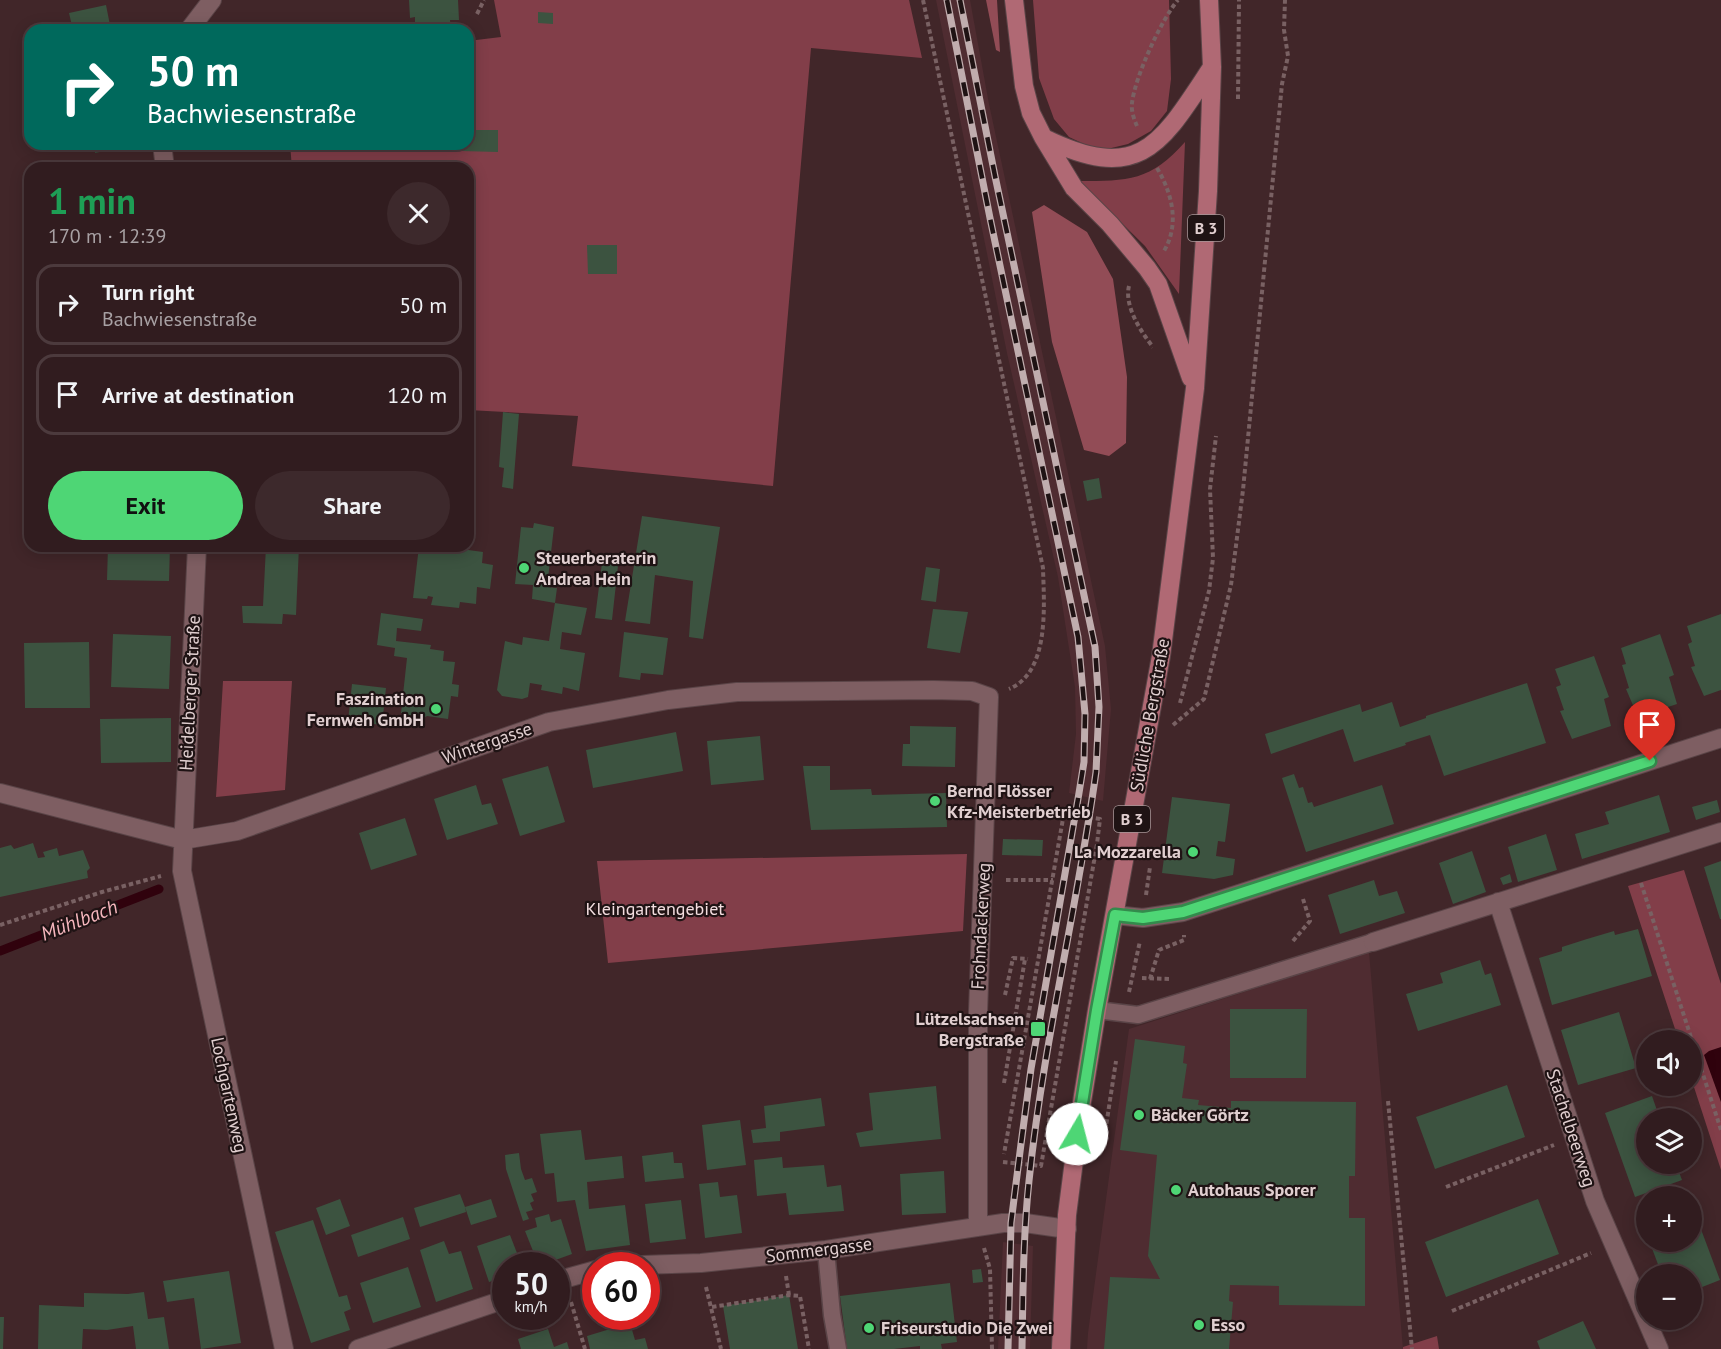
<!DOCTYPE html>
<meta charset="utf-8">
<style>
:root{--surface:#311c1f;--page:#3d292c;--text:#f1f3f6;--muted:#a8a1a4;--line:#4c3a3d;--accent:#4ed675}
body{margin:0;font-family:"PT Sans",sans-serif;background:var(--page);color:var(--text);height:100vh;display:flex;flex-direction:column;font-size:22px;white-space:nowrap}
*{box-sizing:border-box;margin:0}
p{font-size:20px;color:var(--muted)}
.icon{flex:none;width:33px;height:33px;fill:none;stroke:currentColor;stroke-width:2;stroke-linecap:round;stroke-linejoin:round}
.map{position:relative;flex:1;overflow:hidden}
.drawer{position:absolute;left:24px;top:162px;width:450px;height:390px;display:flex;flex-direction:column;background:var(--surface);border-radius:18px;box-shadow:0 3px 15px #0003,0 0 0 2px var(--line)}
.drawer>*{flex:none}
.guide{position:absolute;left:24px;top:24px;width:450px;height:126px;border-radius:18px;box-shadow:0 3px 15px #0003,0 0 0 2px var(--line);background:#00695c;color:#fff;overflow:hidden}
.controls{position:absolute;left:1636px;top:1030px;display:grid;gap:12px}
.controls a{display:grid;place-items:center;width:66px;height:66px;border-radius:50%;background:var(--surface);box-shadow:0 3px 15px #0003,0 0 0 2px var(--line);font-size:30px}
.speed{position:absolute;left:492px;top:1252px;display:flex;gap:12px;font-size:30px;font-weight:700;text-align:center}
.speed>*{display:grid;place-content:center;width:78px;height:78px;border-radius:50%;background:var(--surface);box-shadow:0 3px 15px #0003,0 0 0 2px var(--line);line-height:1}
.speed small{font-size:15px;font-weight:400}
.speed .limit{border:9px solid #d22;background:#fff;color:#111}
.pin{position:absolute;display:grid;place-items:center;width:51px;height:51px;color:#fff;margin:-62px -26px;border-radius:50% 50% 50% 0;rotate:-45deg;box-shadow:0 0 6px #0007}
.pin .icon{rotate:45deg}
.me{position:absolute;width:66px;margin:-33px;rotate:8deg;stroke-linejoin:round;filter:drop-shadow(0 0 4px #0008)}
.turn{display:flex;align-items:center;gap:21px;height:126px;padding:0 24px;font-size:27px}
.turn .icon{width:78px;height:78px;stroke-width:2.5}
.turn b{display:block;font-size:42px;line-height:51px}
.round{display:grid;place-items:center;flex:none;width:63px;height:63px;border-radius:32px;background:var(--page)}
.summary{display:flex;align-items:center;justify-content:space-between;height:102px;padding:0 24px}
h1{font-size:36px;font-weight:600;line-height:45px;color:#1e9e55}
.cta{display:flex;gap:12px;margin-top:auto;padding:12px 24px}
.cta a{flex:1;height:69px;border-radius:36px;background:var(--accent);color:#111;font-size:24px;font-weight:600;line-height:69px;text-align:center}
.cta a+a{background:var(--page);color:var(--text)}
ul{padding:0;list-style:none}
li{display:flex;align-items:center;gap:18px;height:81px;margin:0 12px 9px;padding:0 12px;border:3px solid var(--line);border-radius:18px}
li div{flex:1}
li b{display:block;font-size:22px}
li em{font-style:normal}
.map>svg:first-child{display:block}
.built{fill:#4f2c31}
.green{fill:#823e49}
.forest{fill:#924c56}
.water{fill:#30020d}
.lines{fill:none;stroke-linecap:round;stroke-linejoin:round}
.stream{stroke:#30020d;stroke-width:9}
.building{fill:#3c5340}
.lane-casing{stroke:#5a4447;stroke-width:19}
.street-casing{stroke:#5a4447;stroke-width:20}
.primary-casing{stroke:#5a4447;stroke-width:20}
.path{stroke:#796163;stroke-width:4;stroke-dasharray:4.5 3;stroke-linecap:butt}
.lane{stroke:#7e5e62;stroke-width:16}
.street{stroke:#7e5e62;stroke-width:18}
.primary{stroke:#b06974;stroke-width:18}
.rail-casing{stroke:#c0adae;stroke-width:7}
.rail{stroke:#1f1314;stroke-width:4.5;stroke-dasharray:14;stroke-linecap:butt}
.route-casing{stroke:#338b4c;stroke-width:15}
.route{stroke:#4ed675;stroke-width:10}
.poi-dot{fill:#4ed675;stroke:#1f1314;stroke-width:2}
.labels{text-anchor:middle;stroke-width:4.5;stroke-linejoin:round;paint-order:stroke}
.shield{fill:#1f1314;stroke:#a79798;stroke-width:1.5}
.shield-label{font-size:16px;font-weight:bold;fill:#e1cfd0}
.poi-label{font-size:18px;font-weight:bold;fill:#e1cfd0;stroke:#1f1314;text-anchor:start}
.street-label{font-size:18px;fill:#e1cfd0;stroke:#1f1314}
.park-label{font-size:18px;fill:#f3dddf;stroke:#1f1314}
.water-label{font-size:20px;font-style:italic;fill:#f6b6bd;stroke:#1f1314}
</style>
<div class="map">
<svg width="1721" height="1349" viewBox="0 0 1721 1349">
<rect width="100%" height="100%" fill="#412629"/>
<path class="built" d="M936,0H970L989,104L1105,646L1111,709L1103,801L1069,793L1076,734L1075,687L1058,577L1007,353Z
M1369,952L1403,1349H1087L1088,1333L1129,1029Z
M1003,1242L1033,1246L1030,1349H998Z"/>
<path class="green" d="M494,0H909L922,58L811,48L773,486L572,466L578,416L468,410V168H292L290,144H468V41L501,37Z
M1033,0H1169L1171,79L1167,111L1151,131L1128,144L1099,151L1069,137L1054,119L1039,78Z
M1185,142L1179,294L1145,246L1079,181C1128,181 1151,181 1185,142Z
M223,681H292L285,790L216,797Z
M967,854L963,931L608,963L597,861Z
M1684,870L1721,984V1170L1692,1081V1041H1679L1628,886Z
M1437,1336L1439,1349H1403V1347Z"/>
<path class="forest" d="M986,0H997L1000,52L996,50Z
M1044,205L1087,232L1113,279L1127,377L1126,443L1109,456L1084,450L1052,342L1032,212Z"/>
<path class="water" d="M1721,1047V1102L1704,1055L1709,1051Z"/>
<g class="lines">
<path class="stream" d="M0,951L159,889"/>
</g>
<path class="building" d="M409,0H458L459,20H450L451,30H415V17L410,18Z
M106,5L111,30H73L69,13Z
M538,12L553,13V24L538,23Z
M244,23L257,30H240Z
M468,130H498V152L461,151V144H468Z
M94,144H130V146L95,153Z
M587,245H617V274H588Z
M503,412L519,414L513,489L502,487L504,468L499,467Z
M1099,478L1102,498L1087,501L1083,481Z
M642,516L720,527L703,639L689,637L693,581L655,575L650,624L625,621Z
M534,523L554,527L547,587L557,588L555,603L532,599L533,585L515,584L521,527L533,528Z
M108,546H170L169,581L107,580Z
M266,546H299L296,615L283,614L282,624L243,623L242,606H263Z
M419,546H439L483,552L482,563L493,565L490,589L477,587L476,604L460,602L459,608L431,605L433,597L428,596L427,599L413,598Z
M603,555L619,557L612,620L595,618Z
M926,567L940,569L936,602L921,600Z
M555,603L587,608L581,635L562,632L560,649L585,653L579,691L563,687L562,694L541,690L542,685L530,683L528,697L522,699L502,696L497,690L505,641L522,645L523,637L549,641Z
M933,609L968,612L960,653L927,648Z
M381,613L423,619L421,631L397,628L396,641L431,645L430,649L444,651L443,661L455,662L452,684L459,685L458,697L451,696L448,719L427,716L418,722L408,720L404,713H401L407,658L394,656L395,648L377,645Z
M1721,614V690L1704,696L1691,667L1695,666L1688,644L1692,642L1687,626Z
M624,632L668,638L663,675L641,673L640,680L619,677Z
M113,634L171,636L169,689L111,687Z
M1660,634L1674,675L1669,677L1677,704L1638,717L1626,689L1629,688L1622,665L1626,664L1621,648Z
M89,642L90,708H25L24,643Z
M1594,656L1609,697L1604,699L1611,726L1572,739L1560,711L1564,710L1556,687L1561,685L1555,669Z
M1527,683L1546,743L1444,776L1430,735L1405,743L1406,745L1354,762L1343,729L1271,754L1265,734L1360,704L1362,712L1392,702L1400,727L1426,718V716Z
M352,684L386,688L382,725L348,721Z
M171,718V762L101,763L100,719Z
M910,726L956,727L955,767L902,766L903,744H910Z
M676,732L683,771L593,788L586,750Z
M760,736L764,780L711,785L707,741Z
M548,766L565,822L520,836L502,779Z
M803,766H830V790L871,789L872,795L946,793L947,827L811,830Z
M1294,774L1299,788L1303,787L1308,803L1312,802L1314,807L1382,785L1394,824L1306,852L1282,778Z
M476,785L482,805L491,803L498,824L447,840L434,799Z
M1659,795L1670,832L1582,859L1575,834L1609,824L1605,812Z
M1172,797L1230,804L1225,842L1218,841L1216,856L1235,859L1233,875L1214,879L1162,873Z
M1717,800L1720,812L1696,820L1692,807Z
M405,818L417,855L371,870L359,833Z
M1546,834L1557,870L1518,882L1508,847Z
M1003,839L1043,840L1042,856L1002,855Z
M33,843L38,858L45,857L43,852L57,848L59,856L83,850L90,868L87,871L88,878L0,897V848L11,845L14,849Z
M1472,851L1486,892L1453,904L1439,863Z
M1721,861V919H1720L1704,867Z
M1510,874L1512,882L1503,885L1500,878Z
M1374,880L1379,896L1397,891L1405,913L1340,934L1328,895Z
M1638,929L1652,976L1552,1005L1539,958L1562,951V947L1587,939L1614,931L1615,935Z
M1480,960L1485,975L1491,973L1501,1005L1418,1031L1406,994L1443,983L1440,973Z
M1230,1009H1307L1306,1078H1230Z
M1619,1012L1636,1068L1578,1085L1561,1030Z
M1135,1039L1185,1046L1183,1063L1187,1064L1182,1098L1199,1100L1198,1105L1231,1108V1101L1356,1102L1355,1176H1349V1218H1365V1306L1279,1305V1286L1230,1285L1229,1301L1233,1302L1229,1349H1104L1110,1277L1160,1279L1148,1256L1157,1155L1120,1150Z
M1507,1085L1525,1137L1435,1169L1416,1117Z
M936,1086L941,1139L860,1147L856,1133L873,1130L869,1093Z
M1652,1096L1660,1119H1647V1164H1676L1682,1180L1635,1197L1605,1113Z
M821,1098L825,1126L780,1132V1141L753,1143L751,1130L766,1128L764,1106Z
M740,1120L746,1165L707,1170L702,1125Z
M581,1130L585,1160L622,1156L624,1178L587,1182L589,1209L625,1205L630,1245L586,1251L575,1200L557,1202L554,1173L545,1174L540,1134Z
M673,1152L674,1163H682L684,1178L645,1182L642,1156Z
M519,1153L521,1169L525,1180L532,1178L537,1192L531,1194L534,1201L530,1203L533,1210L526,1212L529,1219L523,1221L506,1169L505,1155Z
M782,1157L783,1168L824,1165L827,1187L841,1185L844,1211L789,1215L786,1193L757,1196L754,1160Z
M944,1171L946,1213L902,1215L900,1174Z
M718,1182L720,1197L737,1195L742,1233L705,1238L699,1184Z
M460,1194L465,1207L491,1199L497,1217L471,1225L465,1207L466,1212L420,1227L414,1208Z
M340,1199L350,1226L326,1235L316,1208Z
M1538,1199L1559,1254L1446,1297L1425,1242Z
M681,1200L686,1239L650,1243L645,1204Z
M549,1214L551,1222L561,1219L572,1254L539,1266L525,1231L537,1227L535,1218Z
M403,1217L410,1239L358,1257L351,1235Z
M313,1220L339,1297L347,1295L351,1309L344,1312L350,1330L311,1343L275,1232Z
M1699,1224L1720,1280L1692,1291V1275H1662L1650,1243L1692,1242V1227Z
M510,1235L522,1266H506V1277L489,1282L477,1246Z
M444,1241L449,1254L461,1251L473,1289L436,1302L420,1250Z
M408,1267L421,1307L373,1323L360,1283Z
M981,1269L983,1282L973,1283L972,1270Z
M229,1271L241,1343L201,1349L194,1298L167,1302L163,1281Z
M950,1283L957,1342L941,1344L942,1349H920V1346L894,1349H847L840,1296Z
M144,1292L148,1319L164,1317L169,1349H136L133,1326L107,1330L83,1329L82,1349H38L39,1305L84,1307V1293L128,1294Z
M789,1295L798,1349H730L723,1306Z
M0,1317H4L3,1349H0Z
M1583,1321L1596,1349H1540L1537,1341Z
M630,1323L635,1340L645,1338L648,1349H590L587,1336Z
M548,1329L554,1347L567,1342L569,1349H521L518,1339Z"/>
<g class="lines">
<g class="lane-casing">
<path id="lane" d="M1097,1010L1138,1015L1373,942
M826,1250L832,1315L838,1349"/>
</g>
<g class="street-casing">
<path id="street" d="M189,30L212,0
M162,144L165,168
M197,546L182,871L284,1349
M0,793L183,840L237,831L549,722L668,700L737,692L933,690L972,691L989,697L978,1013V1227
M1498,902L1595,1201L1659,1349
M1115,915L1143,918L1183,912L1721,738
M1373,942L1721,832
M612,1266L701,1263L826,1250L1003,1223H1025L1067,1229
M556,1281L596,1270
M358,1349L506,1299"/>
</g>
<g class="primary-casing">
<path id="primary" d="M1014,0L1024,86L1031,113L1043,137L1074,188L1110,224L1147,268L1158,284L1191,378
M1044,138C1141,185 1161,144 1212,67
M1061,1349L1067,1215L1080,1114L1097,1010L1161,656L1195,388L1208,191L1212,67L1209,0"/>
</g>
<path class="path" d="M923,0L1043,568C1044,606 1050,672 1009,689
M477,14L484,0
M1238,99L1239,0
M1137,126C1134,119 1131,111 1132,103C1135,77 1161,20 1178,0
M1157,168C1172,193 1180,224 1164,251
M1129,286C1124,306 1141,332 1153,347
M1180,703L1209,591L1213,558L1210,489L1216,436
M1173,725L1204,699L1231,585L1243,490L1282,84L1288,56L1284,30L1285,0
M1006,880H1053
M1641,883L1721,1130
M1146,895L1150,867
M0,925L102,892L161,876
M1293,941L1310,921L1303,899
M1142,978L1171,979
M1150,979L1159,950L1184,940V935
M1129,992L1140,941
M1005,995L1013,958L1028,959
M1004,1083L1025,959
M1388,1101L1412,1349
M1103,1146L1116,1061
M1003,1162L1041,1166L1097,844L1100,819L1064,813L1004,1154
M1446,1187L1554,1145
M984,1248L990,1269L992,1349
M786,1276L789,1295
M706,1287L721,1349
M571,1302L585,1349
M712,1307L789,1295L800,1296L809,1349
M1452,1311L1591,1253"/>
<use href="#lane" class="lane"/>
<use href="#street" class="street"/>
<use href="#primary" class="primary"/>
<g class="rail-casing">
<path id="rail" d="M947,0L990,218L1078,637L1085,714L1084,762L1079,793L1031,1069L1021,1144L1011,1223L1008,1349
M960,0L995,176L1095,647L1099,707L1096,772C1077,909 1043,1044 1029,1181C1023,1237 1023,1293 1022,1349"/>
</g>
<use href="#rail" class="rail"/>
</g>
<g class="lines">
<g class="route-casing">
<path id="route" d="M1077,1134L1097,1010L1115,915L1143,918L1183,912L1650,761"/>
</g>
<use href="#route" class="route"/>
</g>
<g class="poi-dot">
<circle cx="524" cy="568" r="6"/>
<circle cx="436" cy="709" r="6"/>
<circle cx="935" cy="801" r="6"/>
<circle cx="1193" cy="852" r="6"/>
<rect x="1030" y="1021" width="16" height="16" rx="3"/>
<circle cx="1139" cy="1115" r="6"/>
<circle cx="1176" cy="1190" r="6"/>
<circle cx="1199" cy="1325" r="6"/>
<circle cx="869" cy="1328" r="6"/>
</g>
<g class="labels">
<g class="shield">
<rect x="1188" y="215" width="36" height="26" rx="4.5"/>
<rect x="1114" y="806" width="36" height="26" rx="4.5"/>
</g>
<g class="shield-label">
<text x="1206" y="234">B 3</text>
<text x="1132" y="825">B 3</text>
</g>
<g class="poi-label">
<text x="536" y="564">Steuerberaterin<tspan x="536" dy="21">Andrea Hein</tspan></text>
<text x="424" y="705" text-anchor="end">Faszination<tspan x="424" dy="21">Fernweh GmbH</tspan></text>
<text x="947" y="797">Bernd Flösser<tspan x="947" dy="21">Kfz-Meisterbetrieb</tspan></text>
<text x="1181" y="858" text-anchor="end">La Mozzarella</text>
<text x="1024" y="1025" text-anchor="end">Lützelsachsen<tspan x="1024" dy="21">Bergstraße</tspan></text>
<text x="1151" y="1121">Bäcker Görtz</text>
<text x="1188" y="1196">Autohaus Sporer</text>
<text x="1211" y="1331">Esso</text>
<text x="881" y="1334">Friseurstudio Die Zwei</text>
</g>
<g class="street-label">
<text transform="translate(190 693) rotate(-87)" y="6">Heidelberger Straße</text>
<text transform="translate(1150 715) rotate(-80)" y="6">Südliche Bergstraße</text>
<text transform="translate(487 743) rotate(-19)" y="6">Wintergasse</text>
<text transform="translate(981 926) rotate(-87)" y="6">Frohndackerweg</text>
<text transform="translate(229 1095) rotate(78)" y="6">Lochgartenweg</text>
<text transform="translate(1571 1128) rotate(72)" y="6">Stachelbeerweg</text>
<text transform="translate(819 1250) rotate(-7)" y="6">Sommergasse</text>
</g>
<g class="park-label">
<text x="655" y="915">Kleingartengebiet</text>
</g>
<g class="water-label">
<text transform="translate(79 920) rotate(-21)" y="7">Mühlbach</text>
</g>
</g>
</svg>
<div class="controls">
<a><svg class="icon" aria-label="sound" viewBox="0 0 24 24"><path d="M4 9h4l5-4v14l-5-4H4zM17 9q2 3 0 6"/></svg></a>
<a><svg class="icon" aria-label="layers" viewBox="0 0 24 24"><path d="M12 4l9 5-9 5-9-5zM3 14l9 5 9-5"/></svg></a>
<a>+</a>
<a>−</a>
</div>
<div class="speed"><div>50<small>km/h</small></div><div class="limit">60</div></div>
<div class="pin" style="left:1650px;top:761px;background:#d93025"><svg class="icon" aria-label="arrive" viewBox="0 0 24 24"><path d="M6 21V4h12l-3 4 3 4H6"/></svg></div>
<svg class="me" style="left:1077px;top:1134px" viewBox="-20 -20 40 40"><circle r="19" fill="#fff"/><path d="M0-13L10 11 0 6-10 11z" fill="#4ed675"/></svg>
<div class="guide">
<div class="turn"><svg class="icon" aria-label="right" viewBox="0 0 24 24"><path d="M7 20v-9h11M14 6l5 5-5 5"/></svg><div><b>50 m</b>Bachwiesenstraße</div></div>
</div>
<section class="drawer">
<div class="summary"><div><h1>1 min</h1><p>170 m · 12:39</p></div><a class="round"><svg class="icon" aria-label="close" viewBox="0 0 24 24"><path d="M6 6l12 12M18 6L6 18"/></svg></a></div>
<ul>
<li><svg class="icon" aria-label="right" viewBox="0 0 24 24"><path d="M7 20v-9h11M14 6l5 5-5 5"/></svg><div><b>Turn right</b><p>Bachwiesenstraße</p></div><em>50 m</em></li>
<li><svg class="icon" aria-label="arrive" viewBox="0 0 24 24"><path d="M6 21V4h12l-3 4 3 4H6"/></svg><div><b>Arrive at destination</b></div><em>120 m</em></li>
</ul>
<div class="cta"><a>Exit</a><a>Share</a></div>
</section>
</div>
